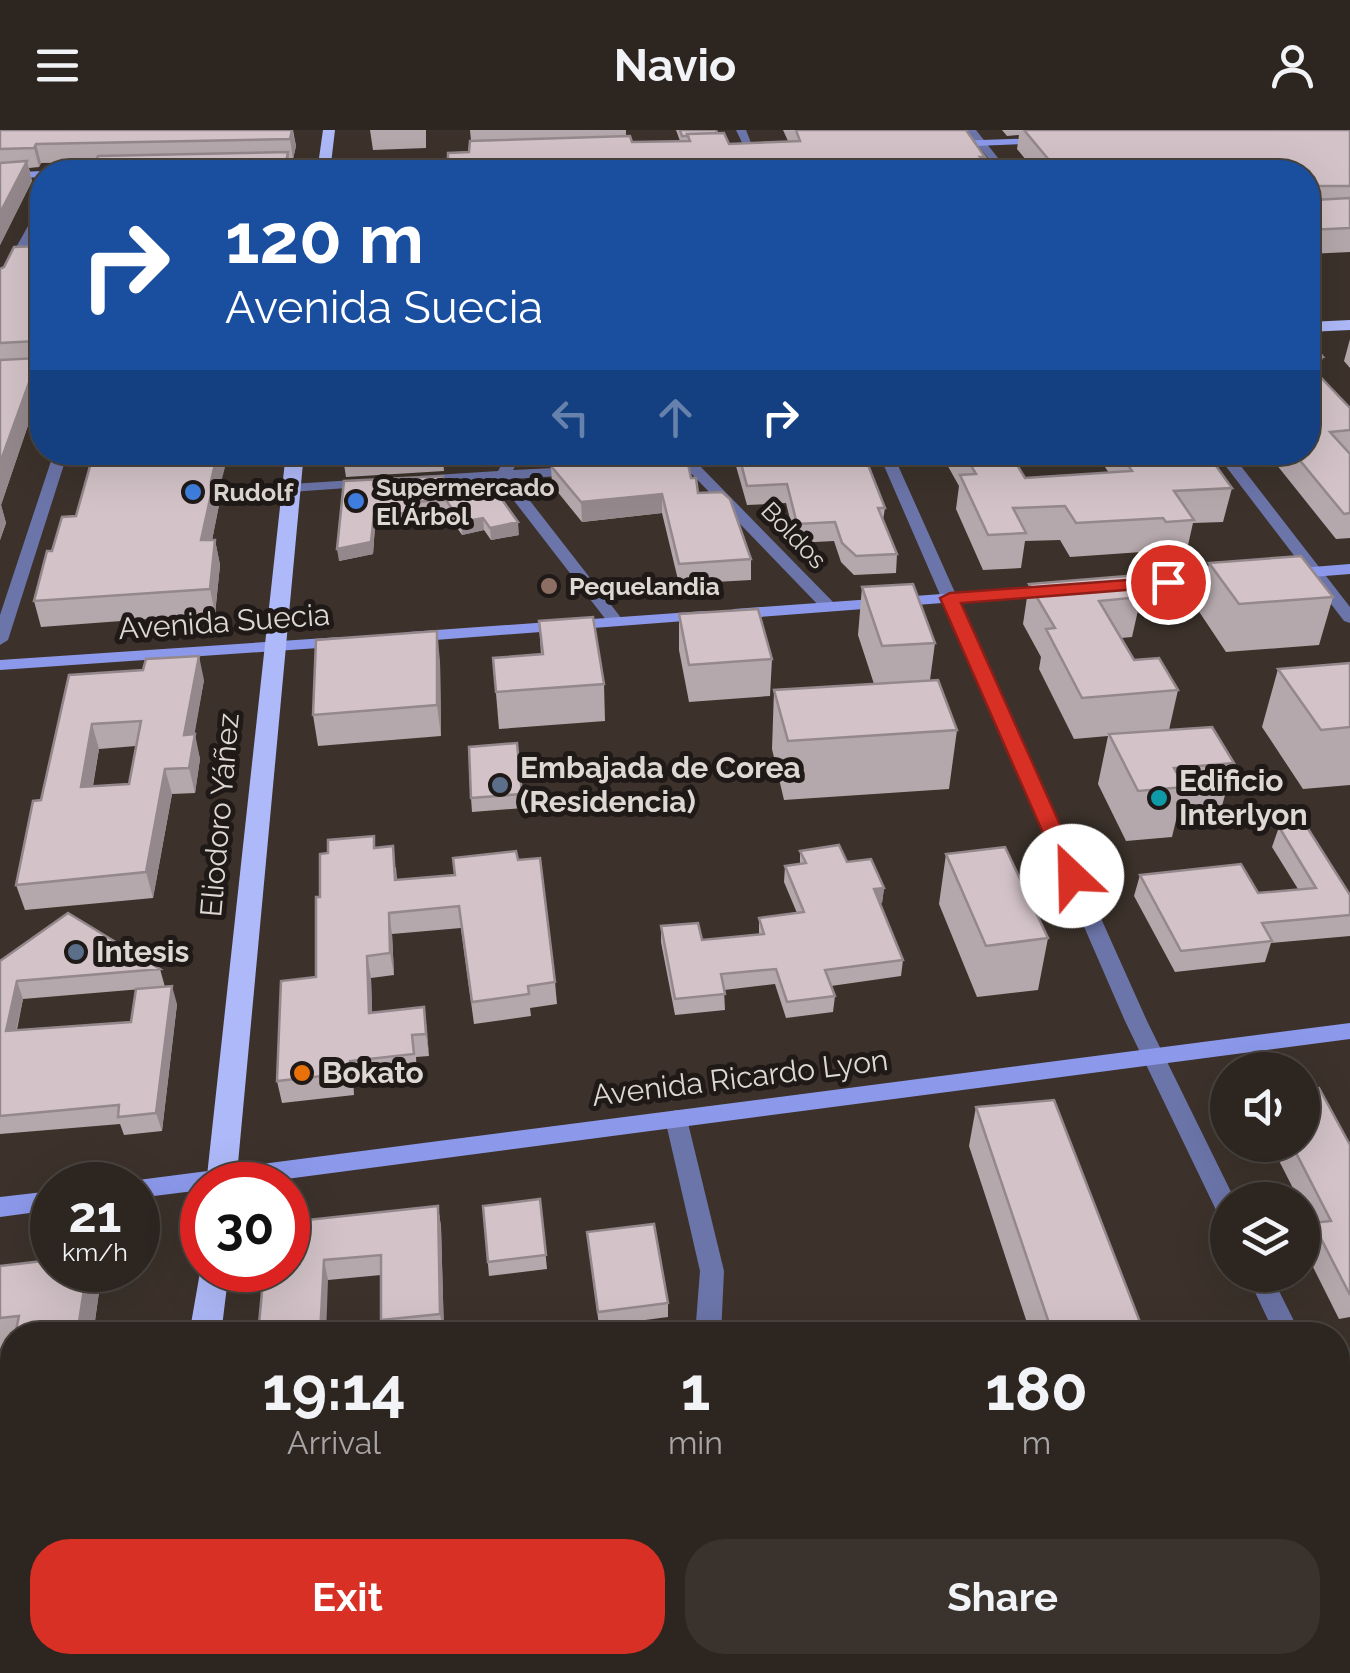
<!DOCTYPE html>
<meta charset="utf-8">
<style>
:root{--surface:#2d2620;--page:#39322d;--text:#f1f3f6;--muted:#a7a5a5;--line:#48433e;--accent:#d93025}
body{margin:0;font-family:Raleway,sans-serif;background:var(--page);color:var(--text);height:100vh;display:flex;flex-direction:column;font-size:38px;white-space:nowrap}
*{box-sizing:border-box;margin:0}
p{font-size:32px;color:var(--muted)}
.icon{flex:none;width:55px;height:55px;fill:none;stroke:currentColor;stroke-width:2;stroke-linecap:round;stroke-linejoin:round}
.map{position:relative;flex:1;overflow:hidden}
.details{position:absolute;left:0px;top:1192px;width:1350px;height:352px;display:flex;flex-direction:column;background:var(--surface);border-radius:40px 40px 0 0;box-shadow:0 10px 40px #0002,0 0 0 2px var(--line)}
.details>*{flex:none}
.top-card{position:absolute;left:30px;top:30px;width:1290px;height:305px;border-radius:40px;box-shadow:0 10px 40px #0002,0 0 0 2px var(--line);background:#1a4fa0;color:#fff;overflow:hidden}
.tools{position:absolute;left:1210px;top:922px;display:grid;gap:20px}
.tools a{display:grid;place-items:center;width:110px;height:110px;border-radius:50%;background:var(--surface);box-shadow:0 10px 40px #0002,0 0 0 2px var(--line);font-size:50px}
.speed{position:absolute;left:30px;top:1032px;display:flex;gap:20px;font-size:50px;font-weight:700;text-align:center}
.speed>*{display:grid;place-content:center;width:130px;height:130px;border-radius:50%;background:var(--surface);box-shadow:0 10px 40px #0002,0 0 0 2px var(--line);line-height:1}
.speed small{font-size:25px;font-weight:400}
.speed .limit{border:15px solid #d22;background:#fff;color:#111}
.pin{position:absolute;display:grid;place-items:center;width:85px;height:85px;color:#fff;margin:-42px;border:5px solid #fff;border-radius:50%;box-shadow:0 2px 10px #0007}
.me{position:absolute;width:110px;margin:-55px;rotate:336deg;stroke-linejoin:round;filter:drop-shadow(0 0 8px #0008)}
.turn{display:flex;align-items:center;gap:35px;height:210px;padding:0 30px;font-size:45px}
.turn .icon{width:130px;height:130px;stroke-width:2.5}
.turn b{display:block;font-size:70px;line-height:85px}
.lanes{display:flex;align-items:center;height:95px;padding:0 30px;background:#0003;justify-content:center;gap:50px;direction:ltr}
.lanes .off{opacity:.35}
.eta{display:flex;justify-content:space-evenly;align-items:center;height:170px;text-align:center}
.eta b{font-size:60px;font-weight:700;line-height:70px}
.action{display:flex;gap:20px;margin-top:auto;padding:20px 30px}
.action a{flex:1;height:115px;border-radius:40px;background:var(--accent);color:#fff;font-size:40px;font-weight:700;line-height:115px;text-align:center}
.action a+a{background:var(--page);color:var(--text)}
header{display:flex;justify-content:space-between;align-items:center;height:130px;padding:0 30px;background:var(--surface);font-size:45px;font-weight:700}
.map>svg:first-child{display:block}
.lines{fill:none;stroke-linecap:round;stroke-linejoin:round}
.path{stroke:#857d77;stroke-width:2.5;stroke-dasharray:2.5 2.5;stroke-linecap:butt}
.street{fill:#6c75a9;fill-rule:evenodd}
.secondary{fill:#8c99eb;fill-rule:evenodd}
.primary{fill:#aeb9f9;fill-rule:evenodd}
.wall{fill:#b5a8ac;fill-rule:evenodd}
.shaded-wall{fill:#94888c}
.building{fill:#d3c3c8;stroke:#94888c;stroke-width:2.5;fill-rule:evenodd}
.route{fill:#d93025;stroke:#8d1f18;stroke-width:2.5}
.shop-dot{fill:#3f7fe0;stroke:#1f1a17;stroke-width:4}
.education-dot{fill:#8d6e63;stroke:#1f1a17;stroke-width:4}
.service-dot{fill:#5c6f8a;stroke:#1f1a17;stroke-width:4}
.culture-dot{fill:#0f9aa8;stroke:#1f1a17;stroke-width:4}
.food-dot{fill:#e8710a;stroke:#1f1a17;stroke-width:4}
.labels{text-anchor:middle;stroke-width:10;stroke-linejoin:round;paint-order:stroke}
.far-poi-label{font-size:25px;font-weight:bold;fill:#ded8d3;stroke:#1f1a17;text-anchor:start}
.far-street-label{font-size:25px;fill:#ded8d3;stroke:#1f1a17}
.street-label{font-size:30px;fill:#ded8d3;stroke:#1f1a17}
.poi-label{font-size:30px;font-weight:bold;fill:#ded8d3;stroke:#1f1a17;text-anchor:start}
</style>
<header><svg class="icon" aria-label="menu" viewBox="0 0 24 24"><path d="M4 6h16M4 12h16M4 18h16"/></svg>Navio<svg class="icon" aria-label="person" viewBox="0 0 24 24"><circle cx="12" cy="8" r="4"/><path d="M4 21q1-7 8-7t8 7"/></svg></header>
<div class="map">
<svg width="1350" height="1543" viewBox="0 0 1350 1543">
<rect width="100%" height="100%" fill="#3c322b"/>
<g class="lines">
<path class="path" d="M57,37L96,36"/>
<path class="street" d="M736,0H746L755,23H747Z
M966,0H976L1009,42H999Z
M42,77V89L6,157L0,161V146L37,80Z
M54,322H68L8,510L0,515V485Z
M509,322H523L513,340L574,337L581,341L574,345L513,349L622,489V495H610L498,350L419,354L412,350L419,346L498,341Z
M689,322H703L698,334L835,474V480H823L686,338L684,335Z
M878,322H892L1147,891L1235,1070H1228V1089L1220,1087L1216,1080L1125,891Z
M1215,322H1230L1350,477V493L1344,491Z
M370,349L377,353L375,356L291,362L284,358L291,354Z
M676,980L684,983L687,989L724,1141L721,1205H695L700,1141L665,989L668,983Z
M1247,1145H1271L1301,1205H1275Z
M1338,1297L1348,1300L1350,1306V1348L1340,1344L1338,1338Z
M628,1532H658L659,1543H629Z"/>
<path class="secondary" d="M1043,8L1047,13L952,17L947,14L952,11Z
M473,27L477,32L263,40L258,37L263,34Z
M42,42V47L0,49V43L42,41L46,42Z
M1350,434V444L1287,449L1279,444L1287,439Z
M1228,443L1234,445V451L1113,462L1105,457L1113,452Z
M1054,456L1062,461L1060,464L734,489L726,484L734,479Z
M705,481L711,483V489L409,512L401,507L409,502Z
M341,507L347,508V516L0,540V530Z
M1350,893V909L240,1055H202V1060L138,1068V1055H128L138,1050Z
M52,1061V1080L0,1087V1067Z"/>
<path class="primary" d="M323,0H335L330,42H317Z
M1350,190V200L1308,202V192Z
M286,322H304L236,1055H206Z
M202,1131V1140H229L221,1205H189Z
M151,1532H189L187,1543H149Z"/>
</g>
<path class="wall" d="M0,0H293L296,16L293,29H289L291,42L95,32L41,33L39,37L29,38L32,51L0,115Z
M370,0H426V18L373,20Z
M470,0H626V6L632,12L680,11L676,0H716L729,14L788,11L783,0H966L985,27V33L469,22L471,11Z
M1002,0H1350V122L1308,124V42H1036L1017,19L1019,5L1007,6Z
M42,116V236L39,234L42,254L1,375L6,393L0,410V139Z
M1308,209L1323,227L1318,245L1350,278V408L1336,409L1272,329L1263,330L1257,322H1308Z
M1350,209V238L1344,231Z
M342,322H462L443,326L444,341L346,347Z
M554,322H679L698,363L751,429V450L679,454L662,383L582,392L552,355L551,336L565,335H559Z
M732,322H863L885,378L883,390L897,424L896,443L854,445L841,432L834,411L796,413L786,373L747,375Z
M940,322H1009L1025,348L1109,343L1095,322H1206L1232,358L1223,392L1193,393L1186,424L1158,426L1156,421L1070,427L1060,410L1025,411L1021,438L983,440L956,379L959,356Z
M344,351L445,367L519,405L491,410L484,400L462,405L445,380V373V381L410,383V394L375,396L373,424L339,431Z
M217,368L219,375L212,410H215L220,435L215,484L41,497L34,471L52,421L76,386Z
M1209,433L1333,467L1319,515L1226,522L1198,480Z
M1029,454L1141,467L1132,507L1121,508L1134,530L1178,560L1169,600L1234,633L1220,683L1177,686L1172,707L1126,711L1098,654L1108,606L1074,609L1039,539L1041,527L1023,494Z
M862,457L935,513L930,550L957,600L949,659L784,670L772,619L774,560L874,554L858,505Z
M679,484L772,529L770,566L689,572L679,520Z
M539,491L604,554L605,591L499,599L493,528L541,525Z
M440,531L441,606L318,616L313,585Z
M1350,533V655L1303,659L1262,597L1278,539Z
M69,545L204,550L194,604L200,629L195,663L172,664L153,768L25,780L16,755L41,670ZM136,616L129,654L93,656L99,619Z
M517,613L523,678L472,682L471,668Z
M1279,697L1350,765V806L1271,813L1265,832L1175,842L1134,766L1140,745L1258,763L1298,759L1272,717Z
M376,718L396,738L397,750L455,745L518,730L555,852L557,874L530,878L531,886L474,894L461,798L392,804L394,845L371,848L372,883L424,877L429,926L416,927L417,946L354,953V965L282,973L277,951L316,847L320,767L328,723Z
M800,721L847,732L884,758L882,773L880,774L903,830L901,846L831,856L835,866L833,882L786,888L775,854L724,860L725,880L675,885L661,812V796L702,810L759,805V788L797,783L784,752L785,736L800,734Z
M946,724L1048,808L1038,860L977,867L939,774Z
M0,831L160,839L165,857L23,869L17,900L131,892L177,874L162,1001L124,1005L120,994L0,1004Z
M976,977L1145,1205H1031L969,1016Z
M1271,1015H1350V1187L1339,1189L1303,1117L1312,1096L1302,1078V1070H1299Z
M540,1069L547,1139L489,1146L483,1076Z
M438,1076L441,1097L444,1204L384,1205L381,1190V1145L328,1150L264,1140Z
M587,1102L668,1173V1187L599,1196Z
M0,1136L52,1140H94L100,1155L93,1205H12V1217L0,1219Z
M233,1532H325L251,1543H237Z"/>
<path class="shaded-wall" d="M292,0L296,16L293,29L290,9Z
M36,14L41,33L39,37L34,18Z
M288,22L291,42H284Z
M27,31L32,51L0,115V83Z
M38,228L42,247V254L1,375L6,393L0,410V333Z
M218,322H229L217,368L219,375L207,436L201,410L211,351Z
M442,322H462L443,326L444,341Z
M662,364V383L582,392L581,372Z
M374,385L375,396L373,424L339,431L337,419Z
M483,388L484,400L462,405L461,392Z
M518,392L519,405L491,410L490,398Z
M215,410L220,435L215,484L210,459Z
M437,501L440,531L441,606L437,575Z
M199,526L204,550L190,630L184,605Z
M92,594L99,619L88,682L81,657Z
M195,604L200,629L195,663L189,638Z
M165,639L172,664L153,768L146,742Z
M884,758L882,773L872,775L874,759Z
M389,783L392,804L394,845L390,823Z
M367,826L371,848L373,905L369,883Z
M17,851L23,869L12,919L6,901Z
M172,856L177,874L162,1001L156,983Z
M424,877L427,899L429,926L426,904Z
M350,931L354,953V965L350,943Z
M438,1076L441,1097L444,1204L440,1184Z
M324,1130L328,1150L326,1205H320Z
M87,1140H94L100,1155L93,1205H77Z
M23,1532H42L41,1543H21Z"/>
<path class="building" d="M0,0H292L290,9L36,14L34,18L0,19Z
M680,0H716L717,3L687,4L688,6H682Z
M796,0H966L985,27H980L993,42H448V23L469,22L470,11L630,6L632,12L690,11L687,4L724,3L729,14L800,11Z
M1024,0H1350V56H1314L1310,66L1314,70L1350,68V98L1308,100V42H1059Z
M288,22L284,42H90L98,26Z
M27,31L0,83V33Z
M42,116V212L40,221L36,211L0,213V139L4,137L14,117Z
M1308,209L1323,227L1308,228Z
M38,228L0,333V230Z
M1308,234L1350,278V300L1330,302L1350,324V383L1344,384L1293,322H1308Z
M94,322H218L211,351H214L201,410H215L210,459L34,471L47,421H52L62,387L76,386Z
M738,322H863L885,378H878L897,424L856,426L842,413L835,392L797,394L787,354L747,356Z
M963,322H1009L1025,348L1132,341L1126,332H1130L1124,322H1206L1232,358L1174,361L1194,390L1166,392L1163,388L1076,393L1065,376L1013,378L1026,403L988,405L960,345L976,344Z
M682,325L687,329L691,348H696L698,363L722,362L730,369L751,429L679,434L662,364L581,372L551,336L566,335L564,332Z
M443,346L444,370L409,372V383L374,385L371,412L337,419L344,351Z
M493,357L518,392L490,398L483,388L461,392L444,367Z
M1301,426L1333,467L1239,474L1209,433Z
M1138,445L1141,467L1099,471L1134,530L1159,528L1178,560L1082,568L1046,499L1055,498L1029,454Z
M913,454L935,513L882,516L862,457Z
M758,479L772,529L689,535L679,484Z
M593,487L604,554L496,562L493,528L543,524L539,491Z
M437,501V575L313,585L316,510Z
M199,526L184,605L195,604L189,638L165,639L146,742L16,755L33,671L41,670L69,545L143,540L146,529ZM141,591L129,654L81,657L92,594Z
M1350,533V597L1321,600L1278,539Z
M938,550L957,600L788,611L774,560Z
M1212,597L1234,633L1174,638L1185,657L1138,661L1109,604Z
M517,613L522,664L471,668L469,617Z
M1305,694L1350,765V785L1262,793L1272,811L1181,821L1140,745L1241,734L1258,763L1316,758L1279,697Z
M374,706V718L393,716L395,750L455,745L453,728L516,721L518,730L540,728L555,852L528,856L529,864L472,872L459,776L389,783L390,823L367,826L369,883L424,877L426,904L412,905L414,924L350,931V943L277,951L281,851L316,847V767H320V724L328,723V710Z
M839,715L847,732L871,729L884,758L874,759L903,830L825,840L835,866L787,872L776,839L721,844L725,864L675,869L661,796L698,793L702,810L764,804L759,788L804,782L785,736L806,733L800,721Z
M1005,717L1048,808L986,816L946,724Z
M68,783L160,839L17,851L6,901L131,892L136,859L172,856L156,983L118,987L119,975L0,986V831Z
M1319,958L1350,1015V1165L1313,1093L1331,1091L1292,1015H1302V960Z
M1054,970L1145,1205H1053L976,977Z
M540,1069L546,1125L488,1132L483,1076Z
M438,1076L440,1184L381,1190V1125L324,1130L320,1205H258L264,1140H288V1092Z
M654,1094L668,1173L598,1182L587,1102Z
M52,1130V1140H87L77,1205H15L19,1186L0,1188V1136Z
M12,1221V1532H23L21,1543H0V1288Z"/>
<path class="route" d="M1168,447L1175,449V456L961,473L1083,746L1072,753L1064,751L940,468L950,463Z"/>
<g class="shop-dot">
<circle cx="193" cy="362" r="10"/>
<circle cx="356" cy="371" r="10"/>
</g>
<circle class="education-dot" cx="549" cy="456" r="10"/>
<g class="service-dot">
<circle cx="500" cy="655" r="10"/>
<circle cx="76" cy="822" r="10"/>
</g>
<circle class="culture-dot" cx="1159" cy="668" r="10"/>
<circle class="food-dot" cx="302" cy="943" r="10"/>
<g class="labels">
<g class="far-poi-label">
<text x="376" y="366">Supermercado<tspan x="376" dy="29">El Árbol</tspan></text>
<text x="213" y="371">Rudolf</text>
<text x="569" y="465">Pequelandia</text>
</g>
<g class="far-street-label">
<text transform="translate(794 405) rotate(46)" y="9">Boldos</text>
</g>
<g class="street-label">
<text transform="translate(224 492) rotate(-4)" y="10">Avenida Suecia</text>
<text transform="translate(220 685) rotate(-85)" y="10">Eliodoro Yáñez</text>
<text transform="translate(740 948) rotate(-7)" y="10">Avenida Ricardo Lyon</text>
</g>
<g class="poi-label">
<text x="520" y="648">Embajada de Corea<tspan x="520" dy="34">(Residencia)</tspan></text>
<text x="1179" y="661">Edificio<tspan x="1179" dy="34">Interlyon</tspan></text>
<text x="96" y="832">Intesis</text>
<text x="322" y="953">Bokato</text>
</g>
</g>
</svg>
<div class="tools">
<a><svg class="icon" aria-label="sound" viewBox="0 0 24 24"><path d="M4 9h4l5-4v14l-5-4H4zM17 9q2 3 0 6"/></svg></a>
<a><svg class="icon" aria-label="layers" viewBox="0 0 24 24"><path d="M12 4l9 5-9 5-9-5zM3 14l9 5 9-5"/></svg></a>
</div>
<div class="speed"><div>21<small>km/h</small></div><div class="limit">30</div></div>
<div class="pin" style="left:1168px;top:452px;background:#d93025"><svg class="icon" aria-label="arrive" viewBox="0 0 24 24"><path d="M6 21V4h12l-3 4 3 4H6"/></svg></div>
<svg class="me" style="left:1072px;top:746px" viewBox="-20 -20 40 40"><circle r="19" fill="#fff"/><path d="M0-13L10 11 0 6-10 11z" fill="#d93025"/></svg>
<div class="top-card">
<div class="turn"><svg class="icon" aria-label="right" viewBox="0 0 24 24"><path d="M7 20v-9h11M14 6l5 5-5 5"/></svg><div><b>120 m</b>Avenida Suecia</div></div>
<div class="lanes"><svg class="icon off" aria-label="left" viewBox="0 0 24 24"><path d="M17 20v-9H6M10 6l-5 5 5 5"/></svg><svg class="icon off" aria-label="ahead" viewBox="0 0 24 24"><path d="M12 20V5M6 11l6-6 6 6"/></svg><svg class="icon" aria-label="right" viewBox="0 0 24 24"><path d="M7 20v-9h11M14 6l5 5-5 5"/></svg></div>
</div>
<section class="details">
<div class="eta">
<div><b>19:14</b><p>Arrival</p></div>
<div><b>1</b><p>min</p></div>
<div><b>180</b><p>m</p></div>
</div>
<div class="action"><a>Exit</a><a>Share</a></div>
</section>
</div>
